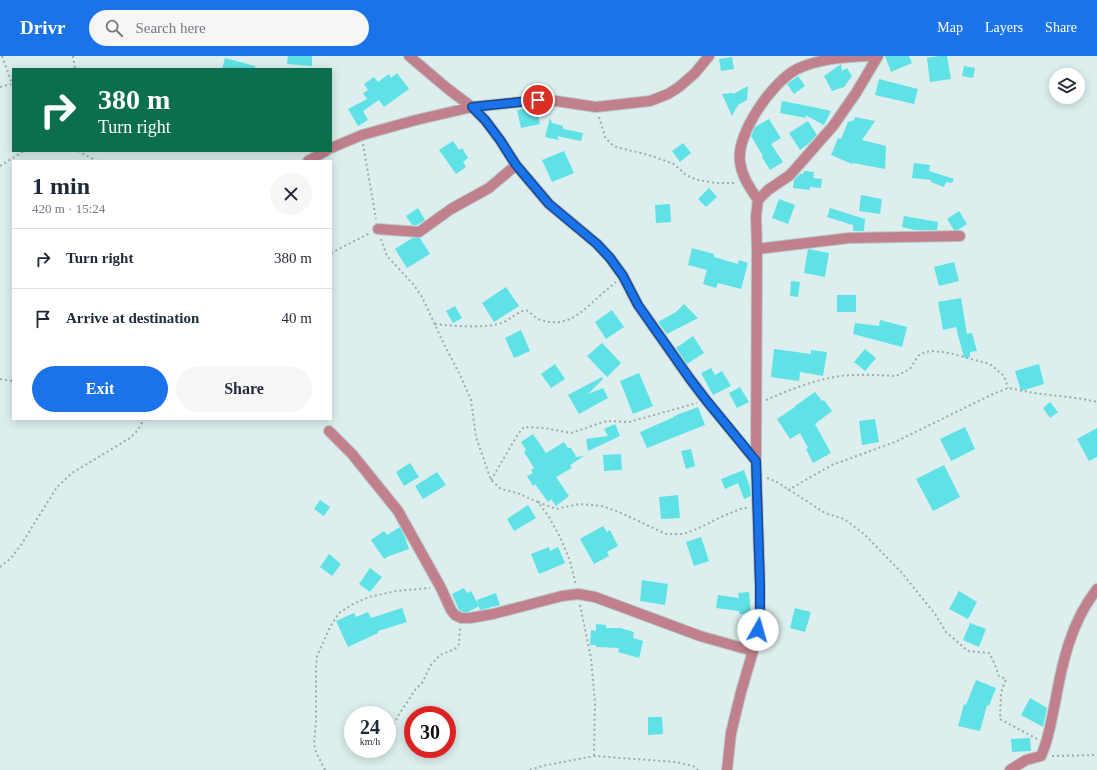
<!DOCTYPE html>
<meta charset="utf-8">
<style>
:root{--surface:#fff;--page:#f6f6f7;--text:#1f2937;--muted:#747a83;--line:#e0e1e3;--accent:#1a73e8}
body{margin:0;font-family:"Times New Roman",serif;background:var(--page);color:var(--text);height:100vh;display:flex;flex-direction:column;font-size:15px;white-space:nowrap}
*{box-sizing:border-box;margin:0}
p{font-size:13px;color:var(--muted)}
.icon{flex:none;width:22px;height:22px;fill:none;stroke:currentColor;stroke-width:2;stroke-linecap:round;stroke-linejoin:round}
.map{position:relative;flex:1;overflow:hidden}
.sheet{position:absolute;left:12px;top:104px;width:320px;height:260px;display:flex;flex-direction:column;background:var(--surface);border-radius:0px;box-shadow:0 2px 10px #0003}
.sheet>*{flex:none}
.hud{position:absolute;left:12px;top:12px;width:320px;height:84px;border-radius:0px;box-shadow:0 2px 10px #0003;background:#0b6e4f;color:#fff;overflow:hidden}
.buttons{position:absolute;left:1049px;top:12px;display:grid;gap:8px}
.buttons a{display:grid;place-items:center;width:36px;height:36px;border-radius:50%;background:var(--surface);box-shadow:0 2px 10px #0003;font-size:20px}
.speed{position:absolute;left:344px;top:650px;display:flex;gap:8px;font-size:20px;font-weight:700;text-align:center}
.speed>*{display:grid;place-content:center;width:52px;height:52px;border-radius:50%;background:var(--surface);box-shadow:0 2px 10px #0003;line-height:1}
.speed small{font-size:10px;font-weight:400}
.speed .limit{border:6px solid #d22;background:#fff;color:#111}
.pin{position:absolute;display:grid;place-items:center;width:34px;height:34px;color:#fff;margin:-17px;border:2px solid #fff;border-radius:50%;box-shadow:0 1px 4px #0007}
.me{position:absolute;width:44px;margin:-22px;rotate:7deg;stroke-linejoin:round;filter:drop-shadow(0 0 3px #0008)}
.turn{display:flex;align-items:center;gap:14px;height:84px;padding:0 20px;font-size:18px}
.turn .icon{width:52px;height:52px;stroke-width:2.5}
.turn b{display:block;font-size:28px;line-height:34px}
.round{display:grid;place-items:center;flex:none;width:42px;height:42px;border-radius:21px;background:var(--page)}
.summary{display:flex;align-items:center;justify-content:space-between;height:68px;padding:0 20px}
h1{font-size:24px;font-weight:700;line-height:30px}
.primary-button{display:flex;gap:8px;margin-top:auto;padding:8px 20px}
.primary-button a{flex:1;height:46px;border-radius:24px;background:var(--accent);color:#fff;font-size:16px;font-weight:700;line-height:46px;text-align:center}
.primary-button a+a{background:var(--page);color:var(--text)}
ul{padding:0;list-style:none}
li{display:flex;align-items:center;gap:12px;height:60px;padding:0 20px;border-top:1px solid var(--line)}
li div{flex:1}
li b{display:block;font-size:15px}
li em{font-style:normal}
header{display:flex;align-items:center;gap:24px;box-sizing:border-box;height:56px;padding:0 20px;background:var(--accent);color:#fff}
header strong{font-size:19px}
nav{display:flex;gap:22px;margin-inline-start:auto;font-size:14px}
.search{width:280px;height:36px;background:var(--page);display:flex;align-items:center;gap:10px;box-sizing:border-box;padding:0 14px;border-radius:22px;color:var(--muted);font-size:15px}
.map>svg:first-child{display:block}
.building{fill:#5fe2e5}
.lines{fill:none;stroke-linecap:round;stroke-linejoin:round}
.minor-casing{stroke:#b9c8c8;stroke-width:12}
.path{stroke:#9caaaa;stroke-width:2;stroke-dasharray:2 3;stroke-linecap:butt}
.minor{stroke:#c0818c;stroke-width:10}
.route-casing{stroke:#114b97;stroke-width:10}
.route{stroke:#1a73e8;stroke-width:7}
</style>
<header>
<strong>Drivr</strong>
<div class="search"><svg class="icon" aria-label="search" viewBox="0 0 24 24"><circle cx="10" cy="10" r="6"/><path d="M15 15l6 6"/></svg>Search here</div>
<nav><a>Map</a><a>Layers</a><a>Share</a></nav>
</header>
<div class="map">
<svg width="1097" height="714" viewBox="0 0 1097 714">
<rect width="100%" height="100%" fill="#dceeee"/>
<path class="building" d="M288,0H312V10L287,8Z
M885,0H909L912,7L891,16Z
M939,0H947L951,23L930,26L927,2Z
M732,1L734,13L721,15L719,3Z
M225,2L255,10V13H222Z
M841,8L842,15L847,12L852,20L844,31L832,35L824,20Z
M964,10L975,12L973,22L962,20Z
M397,17L409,33L384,51L379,44L363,55L368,64L358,70L348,53L367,43L363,37L368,34L364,28L374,21L378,26L389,18L391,22Z
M798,20L805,30L794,38L787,28Z
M879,23L918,33L914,48L875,39Z
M748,30L747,44L738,49L732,60L722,38L733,37V38Z
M782,45L813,51L831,55L824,69L805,59L806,62L780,57Z
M536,51L540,68L521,72L517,54Z
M855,61L875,65L862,84L886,90L885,113L853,107L852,108L831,99L838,82L841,83L848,66L854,64Z
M550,62L552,67L563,70V73L583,77L581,85L557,80L559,84L545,81Z
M769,63L781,82L771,88L783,106L770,114L762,101L763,100L751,80L755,71Z
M808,65L817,79L807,89L800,94L789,77Z
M453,85L459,94L462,92L468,102L463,106L466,111L456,118L439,94Z
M683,87L691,97L680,106L672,95Z
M564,95L574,117L552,126L542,104Z
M914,107L930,109L929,115L954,123L952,127L946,126L944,131L931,126V124L912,122Z
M804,115L814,116L813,122L822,123L821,132L810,131V134L793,132L794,124L800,118H803Z
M709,132L717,141L706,151L698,143Z
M861,139L882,143L880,158L859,155Z
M779,143L795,149L788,168L772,162Z
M670,148L671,166L656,167L655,149Z
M418,152L425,164L417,169H412L406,160Z
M830,152L865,163L864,175H853V169L827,161Z
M959,155L967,168L958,174H954L947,163Z
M904,160L938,166L937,174H915L902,171Z
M412,182H420L430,198L407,212L395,193Z
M692,192L714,198V201L738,208L739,204L748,207L741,233L718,227L716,232L703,228L707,214L688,209Z
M808,193L829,197L825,221L804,217Z
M954,206L959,225L939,230L934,211Z
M791,225L800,226L798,241L790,240Z
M506,231L519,250L494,266L482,247Z
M837,239H856V256H837Z
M961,242L967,278L972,277L977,295L970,296V301L964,302L956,271L943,274L938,246Z
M684,248L698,262L667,278L658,266L676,256Z
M455,250L462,262L453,267L446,255Z
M612,254L624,271L606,283L595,266Z
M880,264L907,271L902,291L853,278L855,267L879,270Z
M521,274L530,295L514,302L505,282Z
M693,280L704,297L687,308L676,292Z
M602,287L621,307L607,321L587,300Z
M774,293L811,298V294L827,296L823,320L800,316L799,325L771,321Z
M865,293L876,302L865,315L854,306Z
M555,308L565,323L551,332L541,318Z
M1039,308L1044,328L1021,335L1015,315Z
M711,312L715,319L722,315L731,330L713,339L701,317Z
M639,317L653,350L633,358L620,325Z
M602,321L603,323L588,338L603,332L608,342L579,358L568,339Z
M740,331L749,346L737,352L729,337Z
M815,336L822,345L824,344L832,355L815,368L831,397L813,407L806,393L808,392L800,377L790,383L777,363L795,351V350Z
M1050,346L1058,356L1050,362L1043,352Z
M698,351L705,369L647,392L640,376L674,361V360Z
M875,363L879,386L862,389L859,365Z
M615,368L620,380L588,395L586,383L608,380L604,373Z
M965,371L975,393L951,405L940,383Z
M1097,372V401L1089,405L1077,383Z
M533,378L546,397L564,386L568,392H571L576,400L575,401L584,400L570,409L572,412L556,421L569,440L556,450L551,443L548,446L535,428L533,430L527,420L533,417L531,414L534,412L524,396L526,394L521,386Z
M691,393L695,410L686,413L681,395Z
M621,398L622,414L604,415L603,399Z
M410,407L419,421L404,430L396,416Z
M944,409L960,441L933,455L916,423Z
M744,414L750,431L751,440L744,443L738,427L725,433L721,423Z
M437,416L446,429L423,443L415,430Z
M678,439L680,462L661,463L659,441Z
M320,444L330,451L324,460L314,453Z
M528,449L536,462L514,475L507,463Z
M603,470L607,476L610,474L618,490L607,496L609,500L594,508L580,483Z
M400,471L405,481L409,493L389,500L384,503L371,484L384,475L387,479Z
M701,481L709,505L694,510L686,486Z
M549,491L550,495L558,491L565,507L539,518L531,498Z
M329,498L341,508L332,520L320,511Z
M370,512L382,521L370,536L359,528Z
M642,524L668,528L665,549L640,545Z
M464,532L467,537L471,535L479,550L468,556H463L459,554L452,538Z
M959,535L977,546L968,563L949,553Z
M749,536L751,558H739V555L716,552L718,539L739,542L738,537Z
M496,537L500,549L480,554L477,544Z
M402,552L407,566L378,575V577L348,591L336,565L354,557L356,561L368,556L371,562Z
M795,552L811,556L805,576L790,572Z
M970,567L986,573L979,591L963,584Z
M596,568L606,569V572H620L634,576L633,582L643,585L639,602L618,596L619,592L596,591V589H590L591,574L596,575Z
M976,624L996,632L989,650L987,649L980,675L958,670L964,648L966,649Z
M1030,642L1047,652L1043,671L1021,659Z
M648,661H662L663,678L648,679Z
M1030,682L1031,695L1012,696L1011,683Z"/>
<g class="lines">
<g class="minor-casing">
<path id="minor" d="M409,0L448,33L472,51L485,64L500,84L516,109L549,148L597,188L610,202L623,220L638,249L690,323L706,344L756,405L760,530V563L753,595L741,636L731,677L727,714
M331,92L362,79L416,64L472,51L538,44L556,45L596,51L650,45L668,38L679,31L695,17L709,0
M308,105L326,95
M758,144C750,132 742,121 740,106C736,78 772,26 797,13C818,3 844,1 868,0
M378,173L419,176L451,153L489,132L516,109
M757,193L849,182L960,180
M329,375L352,398L398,455L441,532L451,554L455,559L461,562H470L493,558L562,540L578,538L595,541L700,580L753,595
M756,405L757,193L756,160L758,144L768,134L790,119L833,70L856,37L878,0
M1010,714L1026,704L1041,700C1049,683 1051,665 1055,647C1062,607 1071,566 1097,533"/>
</g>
<path class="path" d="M2,0L13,30
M73,0L75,13
M0,31L11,28
M599,61L605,81L610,87L616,91L652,100L674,108L686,119L697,124L716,127H735
M363,88L376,163
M78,95L97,105
M0,110L24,95
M381,183L387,200L413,228L422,241L444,288L460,319L471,344L476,381L491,424L501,433L517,437L538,446L549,461L560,481L570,505L576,529
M331,197L370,177
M435,268C453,270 488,273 504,266C512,262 516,257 526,254C531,256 535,263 541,264C563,271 576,261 592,247C599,240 608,233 616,226
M0,323L13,325
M766,344C789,334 814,324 840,320C859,318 878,319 896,320L910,313L918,300L925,296L933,295L949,297L990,308L1004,320L1008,332
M767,422L777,426L825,457L844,463L864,478L902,517L935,558L946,576L968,595L989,597L993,604L999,620L1006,623L1001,637L1000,663L1037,683
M491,424L518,378L524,371L544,372L571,377L603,366L611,365L629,366L697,347
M788,434L832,409L895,386L993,338L1008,332L1034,337L1083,343L1097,346
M538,446L556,453L579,448L602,450L619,456L666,478H683L697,473L723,460L740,453L747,452
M0,511L11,502L21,489L57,431L72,417L130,382L138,374L144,363
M580,549L591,602L595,646L594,700
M387,682L398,660L415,634L422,627L431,609L440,599L455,593L459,588L460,571
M382,696L383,693
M1052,700L1097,699
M325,714L316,696L314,688L316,666V613L317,600L330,571L339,557L353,548L369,541L396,535L430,532
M530,714L542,710L594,700L676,706L693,710L698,714"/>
<use href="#minor" class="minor"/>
</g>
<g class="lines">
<g class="route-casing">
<path id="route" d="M538,44L472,51L485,64L500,84L516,109L549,148L597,188L610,202L623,220L638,249L690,323L706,344L756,405L760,530V563L758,574"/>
</g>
<use href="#route" class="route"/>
</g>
</svg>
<div class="buttons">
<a><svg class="icon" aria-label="layers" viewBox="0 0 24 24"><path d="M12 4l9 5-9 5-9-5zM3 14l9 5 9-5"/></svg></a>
</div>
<div class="speed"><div>24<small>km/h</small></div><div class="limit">30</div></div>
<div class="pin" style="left:538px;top:44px;background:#d93025"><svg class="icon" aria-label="arrive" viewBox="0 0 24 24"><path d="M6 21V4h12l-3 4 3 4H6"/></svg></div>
<svg class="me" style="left:758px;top:574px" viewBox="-20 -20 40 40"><circle r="19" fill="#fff"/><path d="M0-13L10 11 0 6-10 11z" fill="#1a73e8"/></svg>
<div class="hud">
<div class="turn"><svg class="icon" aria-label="right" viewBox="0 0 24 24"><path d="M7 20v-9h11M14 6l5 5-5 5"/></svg><div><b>380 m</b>Turn right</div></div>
</div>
<section class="sheet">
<div class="summary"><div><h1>1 min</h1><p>420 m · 15:24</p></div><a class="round"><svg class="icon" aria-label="close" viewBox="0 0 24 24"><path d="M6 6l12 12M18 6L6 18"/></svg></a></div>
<ul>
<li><svg class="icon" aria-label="right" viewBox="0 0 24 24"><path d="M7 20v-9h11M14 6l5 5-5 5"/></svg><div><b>Turn right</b></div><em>380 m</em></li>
<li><svg class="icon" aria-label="arrive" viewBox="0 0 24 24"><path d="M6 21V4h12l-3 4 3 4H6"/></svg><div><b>Arrive at destination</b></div><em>40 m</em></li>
</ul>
<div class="primary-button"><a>Exit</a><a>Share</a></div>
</section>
</div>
